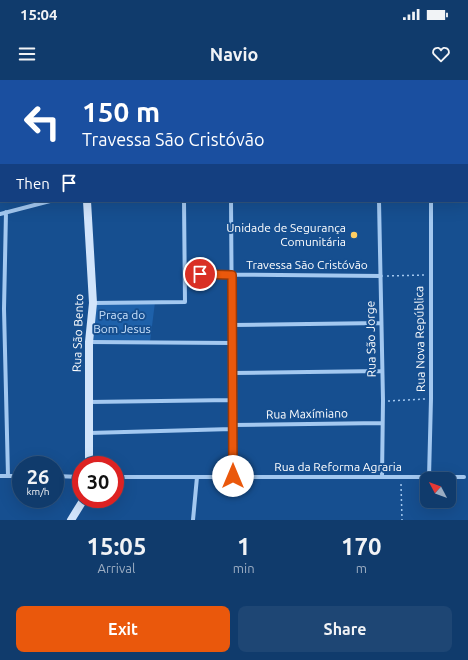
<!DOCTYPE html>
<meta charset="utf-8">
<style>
:root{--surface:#103b6c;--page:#1e4674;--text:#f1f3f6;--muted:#9cadc2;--line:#30557f;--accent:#ea580c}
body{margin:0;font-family:Ubuntu,sans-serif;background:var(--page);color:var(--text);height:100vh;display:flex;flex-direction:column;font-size:15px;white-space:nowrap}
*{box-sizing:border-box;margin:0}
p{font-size:13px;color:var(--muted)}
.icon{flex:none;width:22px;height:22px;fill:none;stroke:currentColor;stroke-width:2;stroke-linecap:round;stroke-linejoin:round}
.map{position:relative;height:440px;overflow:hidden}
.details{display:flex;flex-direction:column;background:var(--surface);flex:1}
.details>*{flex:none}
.top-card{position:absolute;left:0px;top:0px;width:468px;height:122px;box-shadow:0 4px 16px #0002,0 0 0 1px var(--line);background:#1a4fa0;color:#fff;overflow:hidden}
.needle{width:26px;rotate:311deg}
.tools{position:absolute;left:420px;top:392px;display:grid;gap:8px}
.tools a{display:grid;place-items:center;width:36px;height:36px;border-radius:8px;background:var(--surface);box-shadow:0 4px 16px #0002,0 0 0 1px var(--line);font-size:20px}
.speed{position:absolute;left:12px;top:376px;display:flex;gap:8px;font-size:20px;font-weight:700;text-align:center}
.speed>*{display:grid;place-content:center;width:52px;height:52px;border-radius:50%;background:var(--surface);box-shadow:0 4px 16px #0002,0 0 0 1px var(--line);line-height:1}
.speed small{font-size:10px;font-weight:400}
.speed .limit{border:6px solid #d22;background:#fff;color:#111}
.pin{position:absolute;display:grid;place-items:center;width:34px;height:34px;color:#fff;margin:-17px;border:2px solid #fff;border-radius:50%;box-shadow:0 1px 4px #0007}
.me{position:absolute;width:44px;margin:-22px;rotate:0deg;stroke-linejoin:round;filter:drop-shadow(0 0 3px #0008)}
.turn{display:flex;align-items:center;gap:14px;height:84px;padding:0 16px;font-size:18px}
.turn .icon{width:52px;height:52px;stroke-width:2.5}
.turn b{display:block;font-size:28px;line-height:34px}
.then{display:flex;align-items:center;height:38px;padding:0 16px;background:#0003;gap:8px;font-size:15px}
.eta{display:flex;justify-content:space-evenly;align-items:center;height:68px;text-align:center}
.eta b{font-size:24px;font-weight:700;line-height:28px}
.primary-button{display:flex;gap:8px;margin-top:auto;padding:8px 16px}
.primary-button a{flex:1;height:46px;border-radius:8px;background:var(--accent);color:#fff;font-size:16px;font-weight:700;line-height:46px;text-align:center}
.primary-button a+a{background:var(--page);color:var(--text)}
.status{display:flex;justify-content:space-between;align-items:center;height:28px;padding:0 20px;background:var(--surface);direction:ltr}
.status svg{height:11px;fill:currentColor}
header{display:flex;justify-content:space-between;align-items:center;height:52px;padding:0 16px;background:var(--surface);font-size:18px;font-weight:700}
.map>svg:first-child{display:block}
.green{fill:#1e61aa}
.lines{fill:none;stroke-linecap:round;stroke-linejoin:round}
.path{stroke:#a3c8f0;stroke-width:1.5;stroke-dasharray:2 3;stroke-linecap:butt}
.street{stroke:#a3c8f0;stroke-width:4}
.secondary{stroke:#d1e4fb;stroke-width:8}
.route-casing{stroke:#983908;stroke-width:10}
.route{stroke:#ea580c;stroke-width:7}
.poi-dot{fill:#ffce62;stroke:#164f90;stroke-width:1.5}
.labels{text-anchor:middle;stroke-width:4;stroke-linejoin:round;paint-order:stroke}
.poi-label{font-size:12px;fill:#fff;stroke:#164f90;text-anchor:end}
.street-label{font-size:12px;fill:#fff;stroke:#164f90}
.park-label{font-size:12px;fill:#cae2fc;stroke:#164f90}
</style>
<div class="status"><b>15:04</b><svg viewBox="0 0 49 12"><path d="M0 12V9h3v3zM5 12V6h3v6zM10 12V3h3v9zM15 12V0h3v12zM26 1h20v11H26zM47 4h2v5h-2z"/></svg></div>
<header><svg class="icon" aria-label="menu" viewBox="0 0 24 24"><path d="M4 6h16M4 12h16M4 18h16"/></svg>Navio<svg class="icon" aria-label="heart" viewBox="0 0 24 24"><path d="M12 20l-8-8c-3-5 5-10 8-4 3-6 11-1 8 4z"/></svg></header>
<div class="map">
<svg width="468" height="440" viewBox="0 0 468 440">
<rect width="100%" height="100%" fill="#164f90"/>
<path class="green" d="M155,222L150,262H89L93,223Z"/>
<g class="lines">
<path class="path" d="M387,196L425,195
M388,321L425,319
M401,404L402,440"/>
<path class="street" d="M203,0V1
M89,1V0
M353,1V0
M0,21H1
M231,121L233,396
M379,121L383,320L382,397
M6,132L4,229L8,396
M0,134L50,121
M185,194L381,196
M93,223L185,222L184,121
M232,245L380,243
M89,262L232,263
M232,293L381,291
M89,322L232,320
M232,345L382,343
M89,353L232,349
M0,396H21
M55,396L81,397
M115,397H464
M429,397L431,319V121
M193,440L197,397"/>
<path class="secondary" d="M282,1V0
M467,16H468
M87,121L93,223L89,262V385
M71,440L84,419"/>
</g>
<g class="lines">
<g class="route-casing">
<path id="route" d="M200,194L232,195L233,396"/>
</g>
<use href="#route" class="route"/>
</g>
<circle class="poi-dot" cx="354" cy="155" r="4"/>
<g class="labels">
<g class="poi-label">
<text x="346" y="152">Unidade de Segurança<tspan x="346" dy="14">Comunitária</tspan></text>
</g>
<g class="street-label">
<text x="307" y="189">Travessa São Cristóvão</text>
<text transform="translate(78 253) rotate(-88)" y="4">Rua São Bento</text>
<text transform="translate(371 259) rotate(-91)" y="4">Rua São Jorge</text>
<text transform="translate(420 259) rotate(-91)" y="4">Rua Nova República</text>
<text transform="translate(307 334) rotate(-1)" y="4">Rua Maxímiano</text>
<text x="338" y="391">Rua da Reforma Agraria</text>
</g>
<g class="park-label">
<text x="122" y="239">Praça do<tspan x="122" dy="14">Bom Jesus</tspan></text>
</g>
</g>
</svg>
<div class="tools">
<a><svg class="needle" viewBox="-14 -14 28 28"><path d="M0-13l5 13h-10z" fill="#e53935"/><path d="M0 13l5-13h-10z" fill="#9cadc2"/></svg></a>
</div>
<div class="speed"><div>26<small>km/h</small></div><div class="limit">30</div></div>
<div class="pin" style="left:200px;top:194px;background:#d93025"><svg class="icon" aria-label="arrive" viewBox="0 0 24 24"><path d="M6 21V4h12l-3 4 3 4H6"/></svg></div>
<svg class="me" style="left:233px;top:396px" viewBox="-20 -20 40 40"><circle r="19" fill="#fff"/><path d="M0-13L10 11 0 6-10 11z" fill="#ea580c"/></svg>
<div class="top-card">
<div class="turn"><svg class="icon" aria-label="left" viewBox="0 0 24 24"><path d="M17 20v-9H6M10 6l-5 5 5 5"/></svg><div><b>150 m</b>Travessa São Cristóvão</div></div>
<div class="then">Then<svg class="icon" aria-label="arrive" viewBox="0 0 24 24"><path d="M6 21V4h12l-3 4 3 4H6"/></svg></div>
</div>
</div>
<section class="details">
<div class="eta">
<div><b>15:05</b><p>Arrival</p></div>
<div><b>1</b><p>min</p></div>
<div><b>170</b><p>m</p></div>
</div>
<div class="primary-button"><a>Exit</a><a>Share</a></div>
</section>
